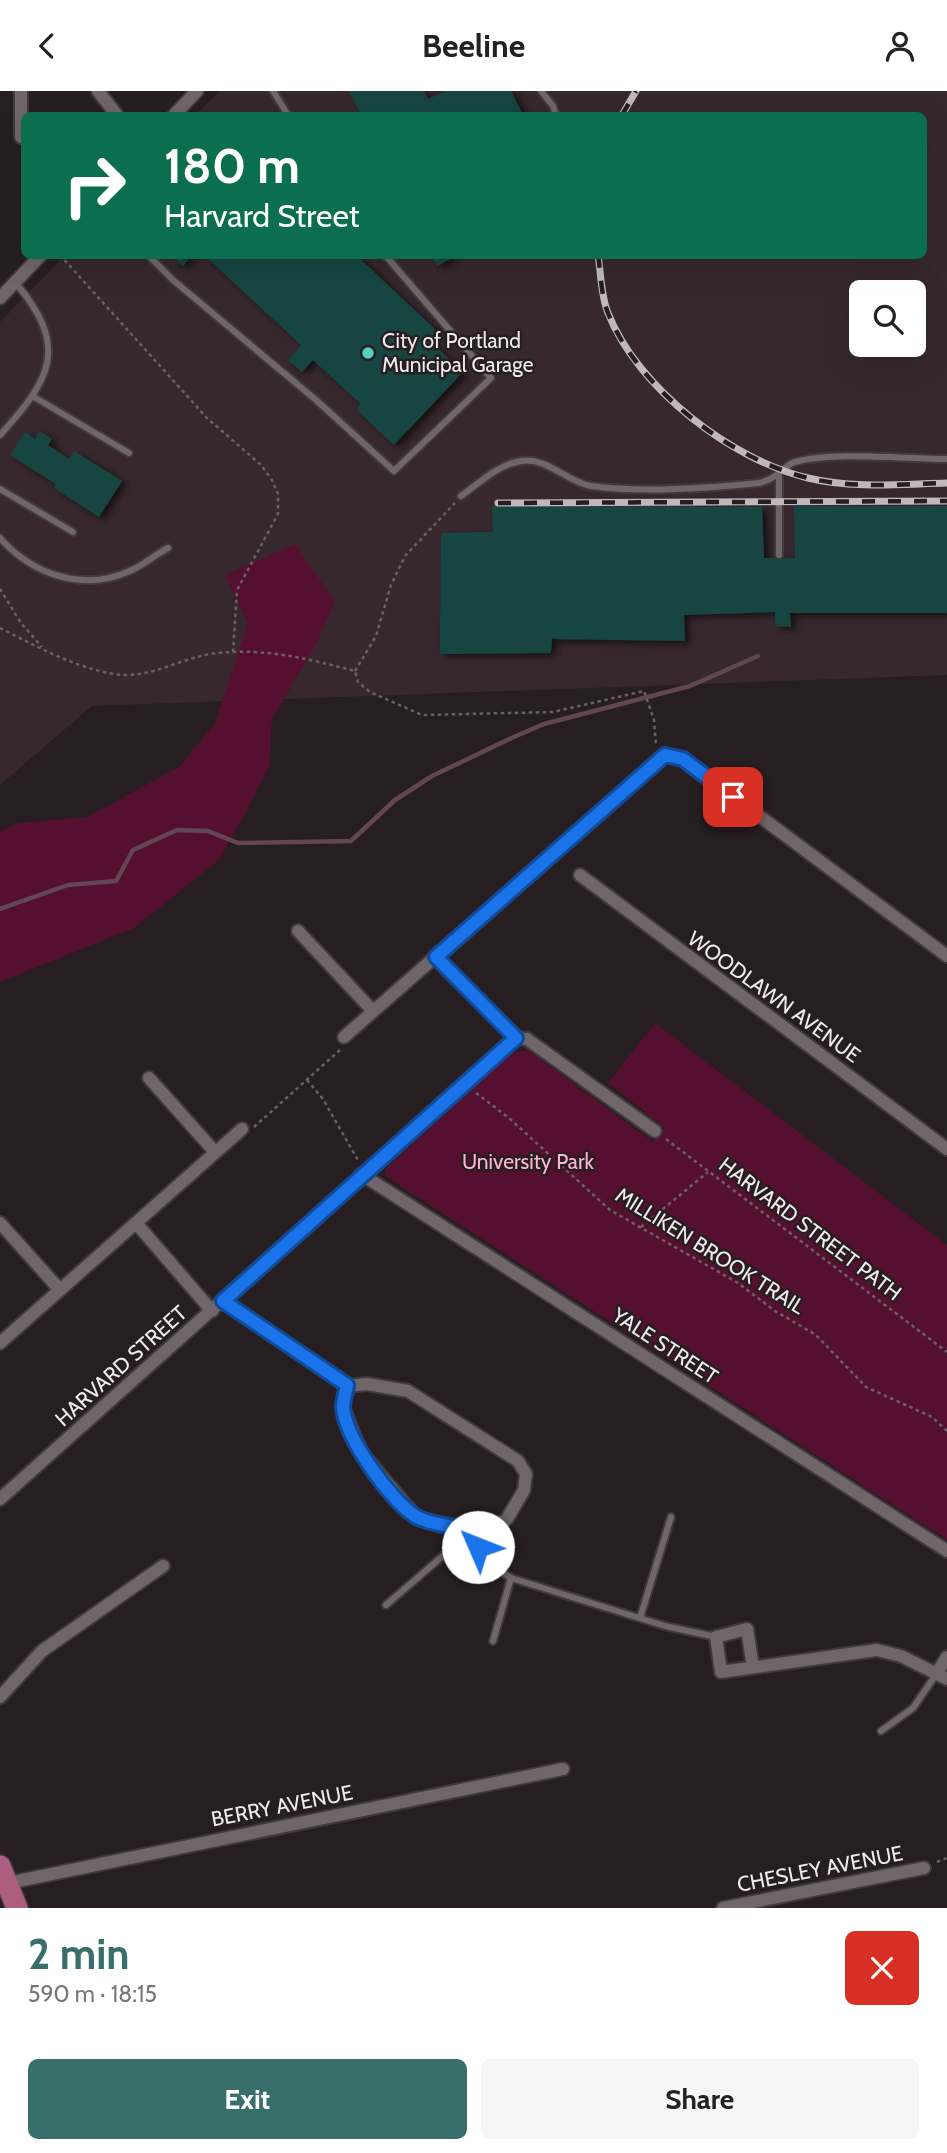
<!DOCTYPE html>
<meta charset="utf-8">
<style>
:root{--surface:#fff;--page:#f6f6f6;--text:#222;--muted:#767676;--accent:#396f6b}
body{margin:0;font-family:Cabin,sans-serif;background:var(--page);color:var(--text);height:100vh;display:flex;flex-direction:column;font-size:26px;white-space:nowrap}
*{box-sizing:border-box;margin:0}
p{font-size:23px;color:var(--muted)}
.icon{flex:none;width:38px;height:38px;fill:none;stroke:currentColor;stroke-width:2;stroke-linecap:round;stroke-linejoin:round}
.map{position:relative;height:1817px;overflow:hidden}
.panel{display:flex;flex-direction:column;background:var(--surface);flex:1}
.panel>*{flex:none}
.top-card{position:absolute;left:21px;top:21px;width:906px;height:147px;border-radius:10px;box-shadow:0 7px 28px #0002;background:#0b6e4f;color:#fff;overflow:hidden}
.tools{position:absolute;left:849px;top:189px;display:grid;gap:14px}
.tools a{display:grid;place-items:center;width:77px;height:77px;border-radius:10px;background:var(--surface);box-shadow:0 7px 28px #0002;font-size:35px}
.pin{position:absolute;display:grid;place-items:center;width:60px;height:60px;color:#fff;margin:-30px;border-radius:14px;box-shadow:0 4px 10px #0006}
.me{position:absolute;width:77px;margin:-38px;rotate:314deg;stroke-linejoin:round;filter:drop-shadow(0 0 5px #0008)}
.turn{display:flex;align-items:center;gap:24px;height:147px;padding:0 28px;font-size:32px}
.turn .icon{width:91px;height:91px;stroke-width:2.5}
.turn b{display:block;font-size:49px;line-height:60px}
.round{display:grid;place-items:center;flex:none;width:74px;height:74px;border-radius:10px;background:var(--page)}
.summary{display:flex;align-items:center;justify-content:space-between;height:119px;padding:0 28px}
h1{font-size:42px;font-weight:800;line-height:52px;color:var(--accent)}
.primary-button{display:flex;gap:14px;margin-top:auto;padding:14px 28px}
.primary-button a{flex:1;height:80px;border-radius:10px;background:var(--accent);color:#fff;font-size:28px;font-weight:800;line-height:80px;text-align:center}
.primary-button a+a{background:var(--page);color:var(--text)}
header{display:flex;justify-content:space-between;align-items:center;height:91px;padding:0 28px;background:var(--surface);font-size:32px;font-weight:800}
.map>svg:first-child{display:block}
.built{fill:#36282d;fill-rule:evenodd}
.green{fill:#551031}
.lines{fill:none;stroke-linecap:round;stroke-linejoin:round}
.stream{stroke:#624653;stroke-width:4.5}
.building{fill:#194542;filter:url(#shadow)}
.lane-casing{stroke:#403a3c;stroke-width:10}
.street-casing{stroke:#403a3c;stroke-width:16}
.primary-casing{stroke:#403a3c;stroke-width:24}
.path{stroke:#696264;stroke-width:2.5;stroke-dasharray:3.5 3.5;stroke-linecap:butt}
.lane{stroke:#706669;stroke-width:6}
.street{stroke:#706669;stroke-width:12}
.primary{stroke:#ab5e7f;stroke-width:21}
.rail-casing{stroke:#bfb9bb;stroke-width:7}
.rail{stroke:#261e21;stroke-width:4.5;stroke-dasharray:13;stroke-linecap:butt}
.route-casing{stroke:#114b97;stroke-width:18}
.route{stroke:#1a73e8;stroke-width:12}
.poi-dot{fill:#56cec4;stroke:#261e21;stroke-width:2.5}
.labels{text-anchor:middle;stroke-width:5;stroke-linejoin:round;paint-order:stroke}
.poi-label{font-size:21px;fill:#f0eaec;stroke:#261e21;text-anchor:start}
.street-label{font-size:21px;fill:#f0eaec;stroke:#261e21}
.park-label{font-size:21px;fill:#ffb5d0;stroke:#261e21}
</style>
<header><svg class="icon" aria-label="back" viewBox="0 0 24 24"><path d="M15 5l-7 7 7 7"/></svg>Beeline<svg class="icon" aria-label="person" viewBox="0 0 24 24"><circle cx="12" cy="8" r="4"/><path d="M4 21q1-7 8-7t8 7"/></svg></header>
<div class="map">
<svg width="947" height="1817" viewBox="0 0 947 1817">
<defs>
<filter id="shadow"><feDropShadow dx="5" dy="3" stdDeviation="3.5" flood-color="#0009"/></filter>
</defs>
<rect width="100%" height="100%" fill="#261e21"/>
<path class="built" d="M220,0H947V584L92,615L0,694V231L64,165L924,164V24H196ZM861,201H914V254H861Z"/>
<path class="green" d="M295,453L335,511L315,555L272,628L269,677L220,768L134,837L0,891V740L19,732L87,726L179,676L215,632L248,532L225,484Z
M655,932L947,1154V1449L385,1085L386,1077L512,962L528,959L652,1050L665,1037L608,992Z"/>
<g class="lines">
<path class="stream" d="M0,818L68,794L116,790L133,759L177,739L208,740L238,752L351,750L395,709L432,685L516,645L544,633L690,595L758,565"/>
</g>
<path class="building" d="M349,0H424L428,8L445,0H511L523,24H361Z
M172,164H192L183,175Z
M204,164H356L437,240L429,249L463,281L394,354L356,318L361,313L313,269L302,281L288,269L301,254Z
M432,164H458L437,175Z
M40,340L52,348L48,354L69,368L74,360L122,390L99,426L54,397L56,393L10,364L25,341L35,348Z
M492,415L762,416L764,467H795L794,415H947V522H790L791,536L775,535V521L684,524L685,550L552,548L551,562L440,563L441,442L493,441Z"/>
<g class="lines">
<g class="lane-casing">
<path id="lane" d="M273,0L288,24
M541,0L553,15L556,24
M148,164L173,189L316,309L394,380L491,287L385,164
M34,306L129,362
M0,344C51,288 70,256 15,191
M0,398L73,441
M461,405C479,392 499,373 521,370C548,366 566,391 591,395C640,402 710,397 759,392C780,387 784,374 795,371C834,360 905,368 947,368
M0,447C33,484 83,501 130,480C143,474 155,464 168,457
M779,464V385
M386,1514L474,1438L485,1470L511,1487L665,1535L716,1546
M640,1527L671,1426
M493,1550L511,1487
M881,1640L913,1617L937,1582"/>
</g>
<g class="street-casing">
<path id="street" d="M21,0V46
M98,0L117,24
M174,24L197,0
M0,207L41,164
M580,784L947,1058
M298,840L373,920
M436,866L516,947
M344,946L665,664L683,668L947,865
M149,987L215,1061
M361,1083L947,1460
M0,1132L60,1199
M136,1132L212,1220
M223,1210L347,1295L367,1293L408,1300L518,1370L526,1383L524,1399L507,1428L491,1438H462L416,1426L361,1361L343,1316L347,1295
M0,1252L242,1038
M0,1408L516,947L527,948L655,1040
M753,1576L747,1538L716,1546L721,1581L877,1559L901,1565L947,1588
M937,1582L947,1566
M0,1606L42,1560L163,1475
M8,1792L563,1678
M723,1817L924,1777"/>
</g>
<g class="primary-casing">
<path id="primary" d="M0,1775L17,1817"/>
</g>
<path class="path" d="M60,164L207,327L261,374L272,389L278,403V423L237,499L233,562
M0,498L21,532L42,556
M0,537C36,555 73,576 114,583C151,589 183,565 218,562C269,557 307,568 355,580L358,591L370,601L422,624L553,621L644,600L654,629L656,654
M355,580L376,545L391,494L405,465L455,412
M307,989L323,1008L359,1071
M476,1002L509,1027L610,1119L738,1192L775,1220L816,1244L866,1296L932,1326L947,1340
M254,1036L340,959
M666,1048L947,1261
M641,1136L708,1081
M937,1771L947,1767"/>
<use href="#lane" class="lane"/>
<use href="#street" class="street"/>
<use href="#primary" class="primary"/>
<g class="rail-casing">
<path id="rail" d="M622,24L636,0
M598,164C601,183 601,205 608,222C638,298 732,369 808,387C853,398 901,393 947,392
M498,412L947,410"/>
</g>
<use href="#rail" class="rail"/>
</g>
<g class="lines">
<g class="route-casing">
<path id="route" d="M478,1456L474,1438C461,1438 426,1432 415,1425C390,1408 345,1347 343,1316C343,1309 346,1301 347,1294L223,1210L516,947L436,866L665,664L683,668L733,706"/>
</g>
<use href="#route" class="route"/>
</g>
<circle class="poi-dot" cx="368" cy="262" r="7"/>
<g class="labels">
<g class="poi-label">
<text x="382" y="257">City of Portland<tspan x="382" dy="24">Municipal Garage</tspan></text>
</g>
<g class="street-label">
<text transform="translate(774 906) rotate(36)" y="7">WOODLAWN AVENUE</text>
<text transform="translate(810 1138) rotate(37)" y="7">HARVARD STREET PATH</text>
<text transform="translate(710 1160) rotate(32)" y="7">MILLIKEN BROOK TRAIL</text>
<text transform="translate(665 1255) rotate(33)" y="7">YALE STREET</text>
<text transform="translate(121 1275) rotate(-42)" y="7">HARVARD STREET</text>
<text transform="translate(282 1715) rotate(-11)" y="7">BERRY AVENUE</text>
<text transform="translate(820 1778) rotate(-11)" y="7">CHESLEY AVENUE</text>
</g>
<g class="park-label">
<text x="528" y="1078">University Park</text>
</g>
</g>
</svg>
<div class="tools">
<a><svg class="icon" aria-label="search" viewBox="0 0 24 24"><circle cx="10" cy="10" r="6"/><path d="M15 15l6 6"/></svg></a>
</div>
<div class="pin" style="left:733px;top:706px;background:#d93025"><svg class="icon" aria-label="arrive" viewBox="0 0 24 24"><path d="M6 21V4h12l-3 4 3 4H6"/></svg></div>
<svg class="me" style="left:478px;top:1456px" viewBox="-20 -20 40 40"><circle r="19" fill="#fff"/><path d="M0-13L10 11 0 6-10 11z" fill="#1a73e8"/></svg>
<div class="top-card">
<div class="turn"><svg class="icon" aria-label="right" viewBox="0 0 24 24"><path d="M7 20v-9h11M14 6l5 5-5 5"/></svg><div><b>180 m</b>Harvard Street</div></div>
</div>
</div>
<section class="panel">
<div class="summary"><div><h1>2 min</h1><p>590 m · 18:15</p></div><a class="round" style="background:#d93025;color:#fff"><svg class="icon" aria-label="close" viewBox="0 0 24 24"><path d="M6 6l12 12M18 6L6 18"/></svg></a></div>
<div class="primary-button"><a>Exit</a><a>Share</a></div>
</section>
